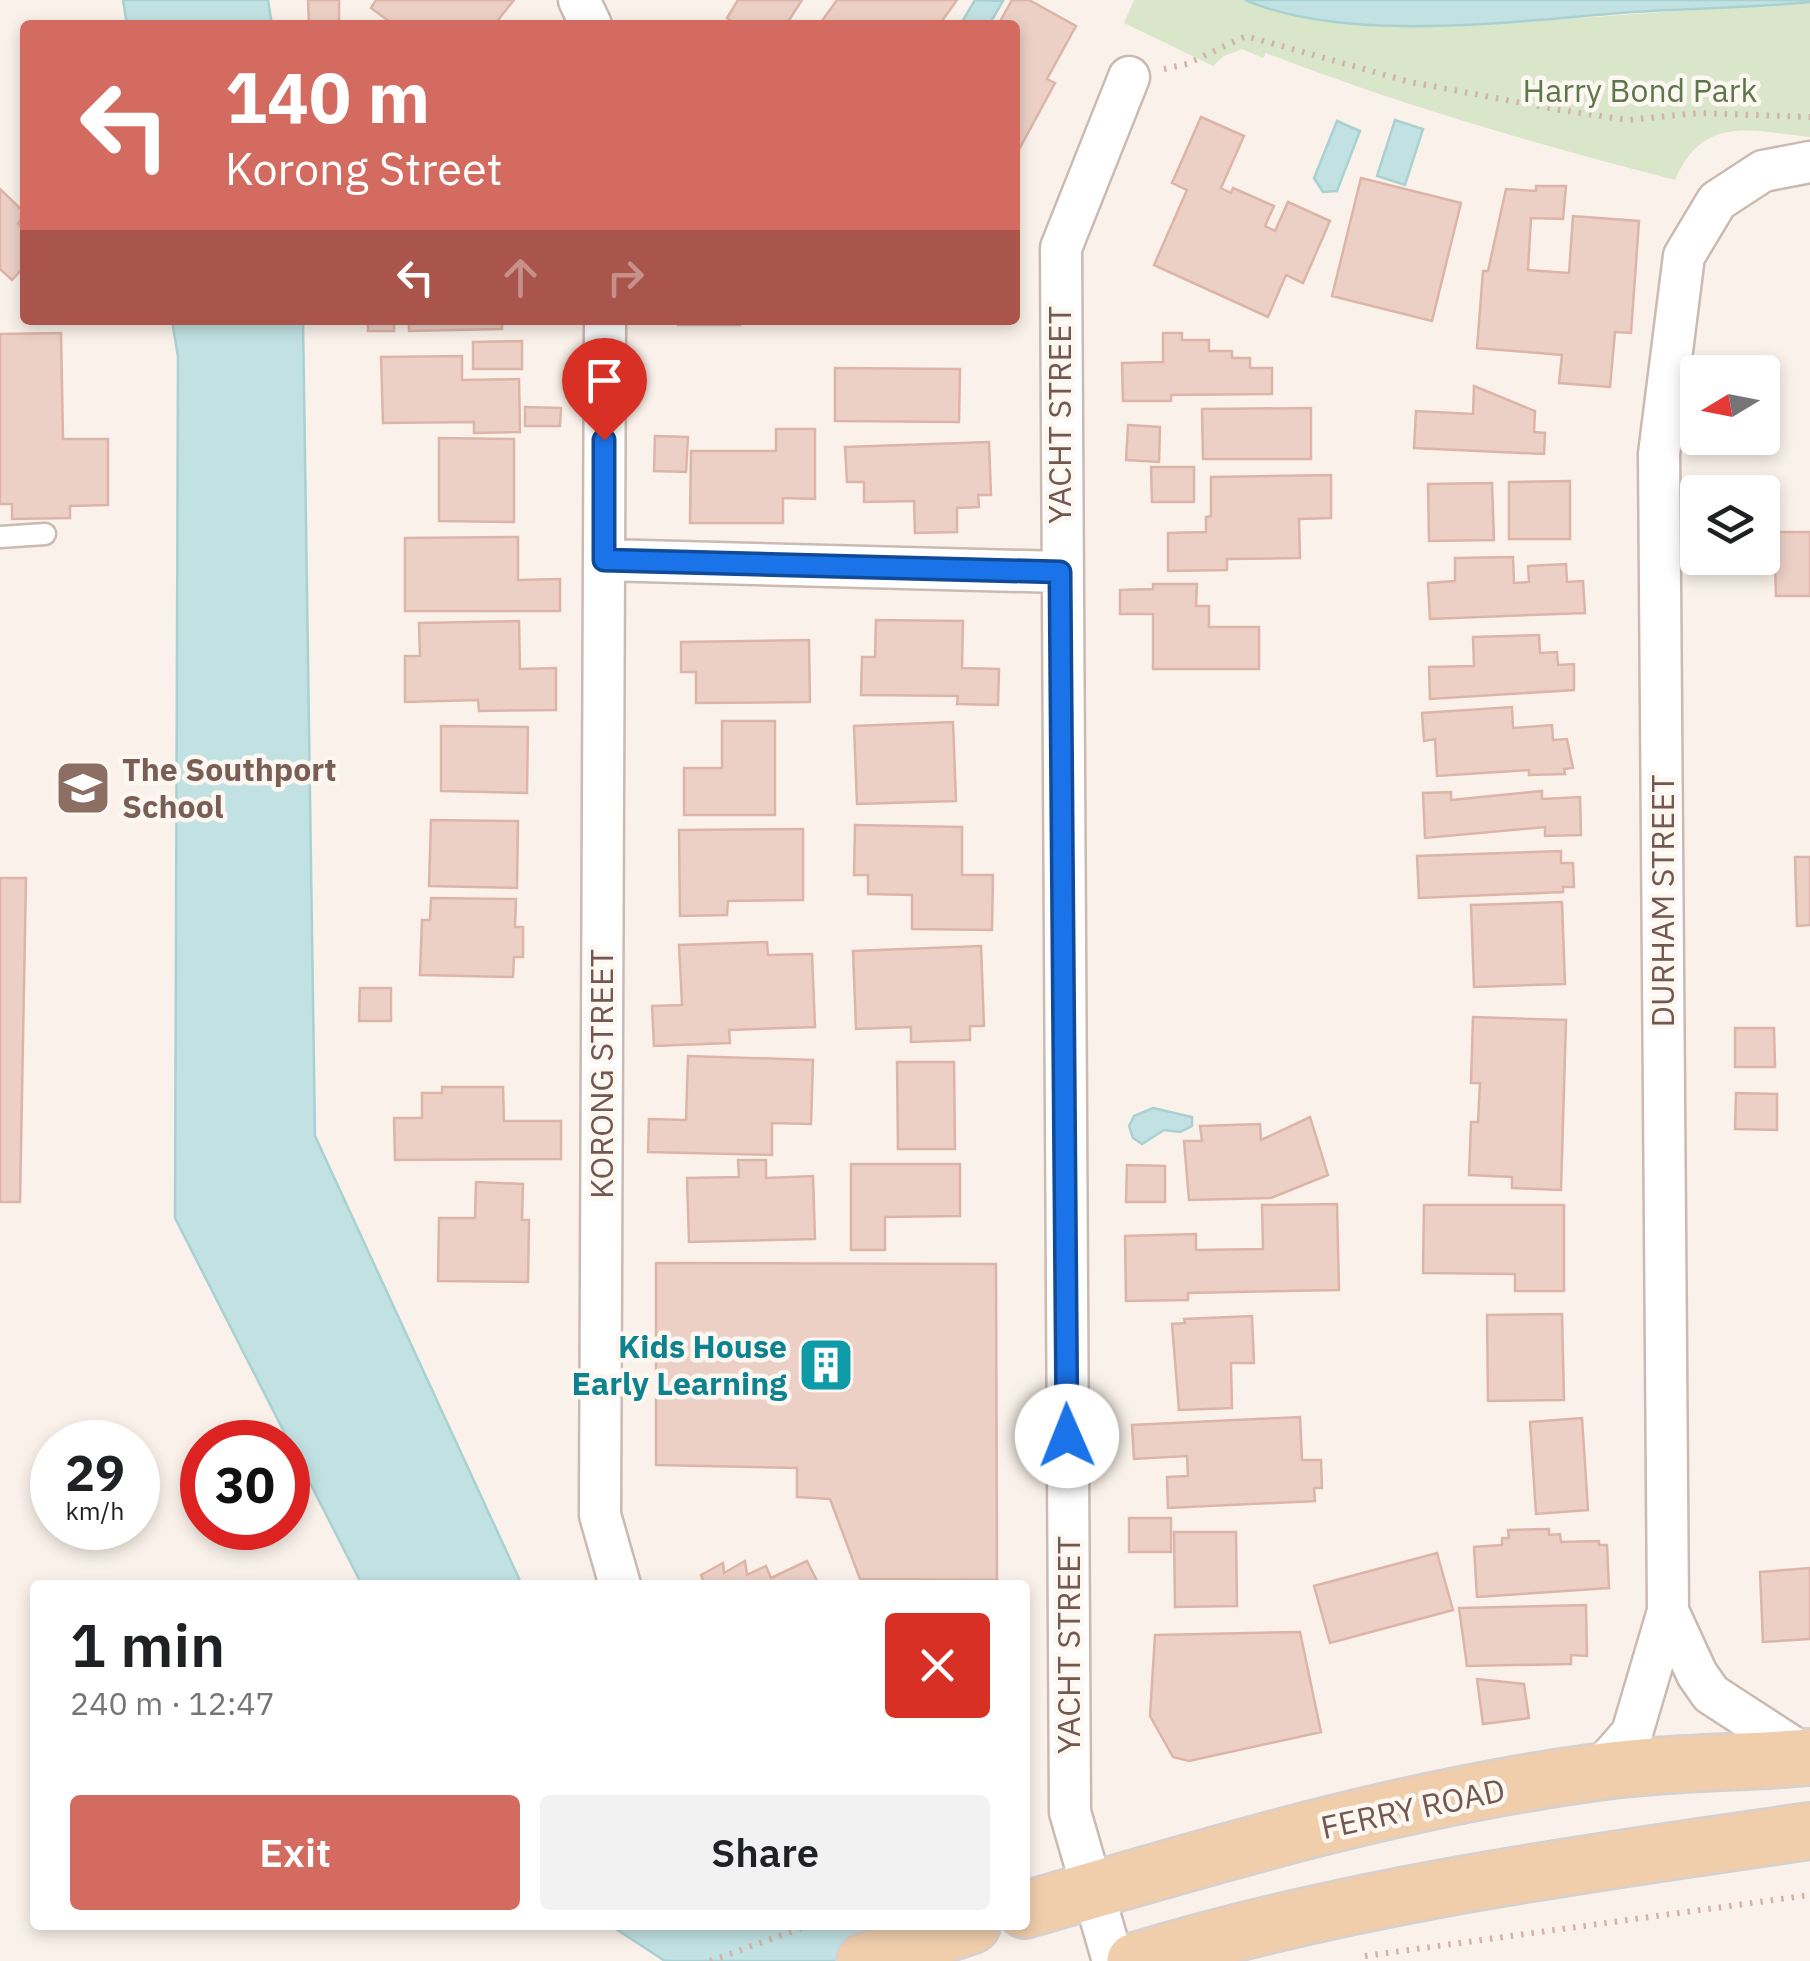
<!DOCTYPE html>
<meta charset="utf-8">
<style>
:root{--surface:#fff;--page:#f2f2f2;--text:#202124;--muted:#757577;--accent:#d46b60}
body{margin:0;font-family:"IBM Plex Sans",sans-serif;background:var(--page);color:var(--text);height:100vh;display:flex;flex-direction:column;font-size:38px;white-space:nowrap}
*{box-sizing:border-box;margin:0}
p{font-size:32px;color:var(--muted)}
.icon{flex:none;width:55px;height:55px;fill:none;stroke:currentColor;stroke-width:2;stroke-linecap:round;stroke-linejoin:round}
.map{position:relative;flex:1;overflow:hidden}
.sheet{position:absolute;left:30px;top:1580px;width:1000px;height:350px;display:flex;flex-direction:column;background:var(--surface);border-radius:10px;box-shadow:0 5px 15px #0003}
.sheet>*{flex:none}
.guide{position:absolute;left:20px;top:20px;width:1000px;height:305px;border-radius:10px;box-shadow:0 5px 15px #0003;background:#d46b60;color:#fff;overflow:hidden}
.needle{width:65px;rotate:260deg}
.buttons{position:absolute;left:1680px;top:355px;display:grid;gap:20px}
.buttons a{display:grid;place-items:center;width:100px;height:100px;border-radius:10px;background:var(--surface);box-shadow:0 5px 15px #0003;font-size:50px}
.speed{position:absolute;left:30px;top:1420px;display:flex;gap:20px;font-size:50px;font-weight:700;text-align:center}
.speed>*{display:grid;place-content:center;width:130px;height:130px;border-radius:50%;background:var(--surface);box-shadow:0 5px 15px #0003;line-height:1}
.speed small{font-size:25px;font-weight:400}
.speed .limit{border:15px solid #d22;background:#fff;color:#111}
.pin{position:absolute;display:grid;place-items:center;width:85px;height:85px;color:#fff;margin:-102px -42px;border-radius:50% 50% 50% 0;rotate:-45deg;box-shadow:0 0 10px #0007}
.pin .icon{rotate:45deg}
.me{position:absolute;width:110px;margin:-55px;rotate:359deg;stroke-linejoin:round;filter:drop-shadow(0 0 8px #0008)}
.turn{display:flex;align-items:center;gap:35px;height:210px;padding:0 40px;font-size:45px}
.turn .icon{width:130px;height:130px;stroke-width:2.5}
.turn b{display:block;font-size:70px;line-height:85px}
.lanes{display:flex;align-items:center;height:95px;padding:0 40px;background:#0003;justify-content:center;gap:50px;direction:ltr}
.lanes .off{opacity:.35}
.round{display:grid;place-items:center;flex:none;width:105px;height:105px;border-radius:10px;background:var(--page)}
.summary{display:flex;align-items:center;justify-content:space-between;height:170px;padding:0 40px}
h1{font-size:60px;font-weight:600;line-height:75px}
.cta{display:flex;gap:20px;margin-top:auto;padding:20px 40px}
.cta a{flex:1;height:115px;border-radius:10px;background:var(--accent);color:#fff;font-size:40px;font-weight:600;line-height:115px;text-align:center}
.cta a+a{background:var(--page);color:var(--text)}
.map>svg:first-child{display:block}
.green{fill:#d9e6ca}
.water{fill:#c1e1e2;stroke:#a9d1d2;stroke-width:2.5}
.building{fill:#ecd0c6;stroke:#ddb5a8;stroke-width:2.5}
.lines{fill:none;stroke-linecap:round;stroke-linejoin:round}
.lane-casing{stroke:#cbbab1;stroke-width:25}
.street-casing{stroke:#cbbab1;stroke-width:45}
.primary-casing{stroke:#d8d0ce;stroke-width:60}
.path{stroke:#d1b3a8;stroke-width:6;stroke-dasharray:2.5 8;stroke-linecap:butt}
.lane{stroke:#fff;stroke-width:20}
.street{stroke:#fff;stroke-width:40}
.primary{stroke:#f0ceac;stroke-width:55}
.route-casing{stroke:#114b97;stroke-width:25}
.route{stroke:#1a73e8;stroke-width:18}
.labels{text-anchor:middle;stroke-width:9;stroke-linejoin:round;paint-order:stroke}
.park-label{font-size:32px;fill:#5d764a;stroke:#fdf7f1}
.street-label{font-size:32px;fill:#725851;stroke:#fdf7f1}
.education-label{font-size:32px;font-weight:bold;fill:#785e54;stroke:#fdf7f1;text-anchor:start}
.culture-label{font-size:32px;font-weight:bold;fill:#0d838f;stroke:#fdf7f1;text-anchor:end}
</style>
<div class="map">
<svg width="1810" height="1961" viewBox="0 0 1810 1961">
<rect width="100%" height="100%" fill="#faf2ea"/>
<path class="green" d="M1134,0H1245L1271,10L1330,19L1478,25L1810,2V137C1752,131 1703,114 1675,180C1535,144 1400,105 1266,53L1263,58L1242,49L1224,56L1213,66L1124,23Z"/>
<path class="water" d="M123,0H268L272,25H127Z
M975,0L1003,1L989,25H960Z
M1245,0H1810V2C1751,8 1692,8 1634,12C1521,20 1350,45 1245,0Z
M1395,120L1423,129L1405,185L1377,176Z
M1337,121L1360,131L1337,191L1323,192L1314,178Z
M172,320H303L315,1136L522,1585H362L175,1218L178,357Z
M1153,1108L1192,1117V1126L1180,1132L1164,1130L1142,1144L1133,1138L1129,1126L1134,1116Z
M610,1925H882L944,1961H665Z"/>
<path class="building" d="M308,0H339V25H309Z
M376,0H514L494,25H394L371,8Z
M738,0H802L786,25H737L727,18Z
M837,0H957L939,25H819Z
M1012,0H1029L1076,26L1047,79L1055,83L1015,157V25H998Z
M1201,117L1244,136L1221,188L1231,193L1233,188L1274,206L1265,226L1275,231L1288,202L1330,221L1303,283L1286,275L1268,317L1154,265L1187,190L1172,183Z
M1361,178L1461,203L1432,321L1332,296Z
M1536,186H1566L1563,219L1531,218L1528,270L1569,273L1573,216L1639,221L1631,333L1615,332L1610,387L1559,383L1562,355L1477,348L1483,271H1488L1506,189L1536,191Z
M0,189L25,213L18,224L25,230V266L12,280L0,269Z
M368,320H394V331H368Z
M409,320H502V329L409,331Z
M678,320H740V325H678Z
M61,333L63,439H108V505L70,506V518L12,519V504H0V334Z
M1163,333H1182V340H1209V351H1232V358H1250V368H1272V394L1171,395V401H1123L1122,363L1163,362Z
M522,341V369H473V342Z
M462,356V380L519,379L520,432L474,433V422L383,423L381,357Z
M835,368L960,369L959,422L835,421Z
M1474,386L1535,411L1534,432L1545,433L1544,454L1414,448L1416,411L1473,414Z
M525,407L561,408L560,426H525Z
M1311,408V459H1203L1202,409Z
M1128,425L1160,427L1159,462L1126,460Z
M776,429H815V499L783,498V523H690L691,451H776Z
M655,436L688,437L686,472L654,471Z
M439,438L514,439V522L439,521Z
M989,442L991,495H978L979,507L957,508V532L915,533L914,501L864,502V482H847L845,447Z
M1151,467H1194V502H1152Z
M1331,475V518L1299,519L1300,558L1227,559V570L1168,571V533L1206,532V517L1211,516V477Z
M1570,481V539H1509V482Z
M1492,483L1494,540L1429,541L1428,484Z
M1774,532H1810V596H1776Z
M518,537V580L560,579V611H405V538Z
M1513,557L1514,583L1529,582L1528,566L1566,564L1567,582L1583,581L1585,613L1430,619L1428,583L1455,581V558Z
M1153,584H1197L1196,606H1209V627H1259V669H1153V614H1120V590L1153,589Z
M876,620L963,621L962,668L999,669L998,705L957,704L958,696L861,695L862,657H875Z
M519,621L520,669L556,668V710L479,711L478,700L405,702V656H420L419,623Z
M1539,635L1540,653L1557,652L1558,665L1574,664V690L1430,699L1429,667L1474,666L1473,637Z
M809,640L810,702L696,703V672H681V642Z
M1512,707L1513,728L1552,725L1553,740L1567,739L1573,768L1564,769L1565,774L1529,775V770L1437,776L1435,739L1424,741L1422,713Z
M722,721H775V815H684V768H722Z
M953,722L956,801L857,804L854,726Z
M441,726L528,727L527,793L441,791Z
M1542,791V799L1580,797L1581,835L1545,836V827L1425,838L1423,793L1451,792V800Z
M431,820L518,821L517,888L429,886Z
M855,825L962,827V875H993L992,930L912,929V895L868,894V875H854Z
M803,829V900L728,901L727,915L680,916L679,830Z
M1561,851V863H1573L1574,887H1563V892L1419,898L1417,856Z
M1795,857H1810V925L1797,926Z
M0,878H26L20,1202H0Z
M431,898L516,899L515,927H523V957H514L513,977L420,975L422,920H430Z
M1562,902L1565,984L1474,987L1471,905Z
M767,942L768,955L812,954L815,1027L729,1030L730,1043L654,1046L652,1006L682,1005L679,945Z
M981,946L984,1026H970V1040L911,1042V1027L856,1029L853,951Z
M360,988H391V1021H359Z
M1473,1017L1566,1020L1561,1190L1512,1188V1177L1469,1175L1471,1122H1478L1480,1083H1471Z
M1735,1028H1774L1775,1067H1735Z
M688,1056L813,1060L811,1124L772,1123V1155L648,1152L649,1119L686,1120Z
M897,1062H954L955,1149H898Z
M442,1087H503L504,1121H561V1159L395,1160L394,1118H422V1093H442Z
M1736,1093L1777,1094V1130L1735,1129Z
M1310,1117L1328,1175L1271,1198L1189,1200L1184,1141H1202L1200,1126L1260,1124L1261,1140Z
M738,1160H766V1178L813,1176L815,1239L689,1242L687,1178L739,1177Z
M851,1164H960V1216L885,1217V1250H851Z
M1127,1165L1165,1166V1202H1126Z
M476,1182L523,1184L522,1220H529L528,1282L438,1281L439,1218H475Z
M1337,1204L1339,1290L1188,1293V1300L1126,1301L1125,1236L1196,1234V1250L1263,1249L1262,1205Z
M1424,1205H1564V1291H1515V1274L1423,1273Z
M656,1263L996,1264L997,1580L860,1579L830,1499L797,1497V1468L656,1465Z
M1562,1314L1564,1400L1488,1401L1487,1315Z
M1252,1316L1254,1363H1231L1232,1408L1179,1410L1172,1324L1185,1323L1184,1319Z
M1300,1417L1302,1460H1321L1322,1488H1314L1315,1501L1168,1508L1167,1477L1188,1476L1187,1456L1134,1459L1132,1425Z
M1582,1418L1588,1510L1536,1514L1530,1422Z
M1129,1518H1171V1552H1129Z
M1549,1529V1535L1560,1534L1561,1542L1599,1541V1545H1607L1609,1588L1477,1597L1474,1547L1502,1545V1538H1509L1508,1530Z
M1174,1532H1236L1237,1606L1175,1607Z
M1437,1553L1453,1610L1330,1643L1314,1586Z
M745,1561L747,1575L766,1566L771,1578L807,1561L819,1585H705L701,1575L723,1563L724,1573Z
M1810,1568V1639L1763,1642L1760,1572Z
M1586,1605L1587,1656L1571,1655V1664L1467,1666L1459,1608Z
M1300,1632L1321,1732L1189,1761L1173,1757L1150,1716L1155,1635Z
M1477,1679L1524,1684L1529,1718L1483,1724Z"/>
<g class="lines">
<g class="lane-casing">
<path id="lane" d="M0,537L45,534"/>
</g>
<g class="street-casing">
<path id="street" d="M579,0L591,25
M605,320L600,1515L620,1585
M604,560L1060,572
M1668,1611L1697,1674L1711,1694L1808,1757
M1598,1772L1632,1733L1668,1611L1659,454L1684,256L1717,201L1763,171L1810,162
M1113,1961L1070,1812L1061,248L1129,77"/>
</g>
<g class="primary-casing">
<path id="primary" d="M1025,1910C1213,1855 1402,1798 1597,1772C1667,1762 1739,1763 1810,1757
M865,1961L972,1925
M1135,1961C1356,1894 1583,1864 1810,1831"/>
</g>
<path class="path" d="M1164,69L1187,64L1246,36L1410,82L1560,110L1628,120L1698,113L1810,117
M1365,1956L1810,1895
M710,1961L810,1925"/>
<use href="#lane" class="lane"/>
<use href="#street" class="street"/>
<use href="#primary" class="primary"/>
</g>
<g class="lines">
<g class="route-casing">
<path id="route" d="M604,440V560L1060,572L1067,1436"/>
</g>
<use href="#route" class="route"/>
</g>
<defs>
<g id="school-square" transform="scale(2.875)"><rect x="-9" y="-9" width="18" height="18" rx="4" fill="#8d6e63" stroke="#fdf7f1"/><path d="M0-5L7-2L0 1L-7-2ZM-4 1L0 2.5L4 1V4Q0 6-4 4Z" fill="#fff"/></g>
<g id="building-square" transform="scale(2.875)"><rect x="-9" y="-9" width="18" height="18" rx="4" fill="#0f9aa8" stroke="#fdf7f1"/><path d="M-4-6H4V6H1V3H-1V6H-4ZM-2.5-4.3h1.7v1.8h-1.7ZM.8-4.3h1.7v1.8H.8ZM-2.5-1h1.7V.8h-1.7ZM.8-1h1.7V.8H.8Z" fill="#fff"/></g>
</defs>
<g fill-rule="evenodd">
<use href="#school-square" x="83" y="788"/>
<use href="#building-square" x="826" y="1365"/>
</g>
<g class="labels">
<g class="park-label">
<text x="1640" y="102">Harry Bond Park</text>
</g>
<g class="street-label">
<text transform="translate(1060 415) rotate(-90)" y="11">YACHT STREET</text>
<text transform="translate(1663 901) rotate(-90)" y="11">DURHAM STREET</text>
<text transform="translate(602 1074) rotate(-90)" y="11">KORONG STREET</text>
<text transform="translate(1069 1645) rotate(-90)" y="11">YACHT STREET</text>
<text transform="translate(1413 1809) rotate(-12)" y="11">FERRY ROAD</text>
</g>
<g class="education-label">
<text x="122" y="781">The Southport<tspan x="122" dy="37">School</tspan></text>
</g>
<g class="culture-label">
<text x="787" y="1358">Kids House<tspan x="787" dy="37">Early Learning</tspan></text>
</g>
</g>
</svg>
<div class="buttons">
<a><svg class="needle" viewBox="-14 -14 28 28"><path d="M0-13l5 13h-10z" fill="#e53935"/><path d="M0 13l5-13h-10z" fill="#757577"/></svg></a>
<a><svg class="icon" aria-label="layers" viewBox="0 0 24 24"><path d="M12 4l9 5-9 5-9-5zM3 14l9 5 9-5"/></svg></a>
</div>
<div class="speed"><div>29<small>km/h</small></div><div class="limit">30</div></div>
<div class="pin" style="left:604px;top:440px;background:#d93025"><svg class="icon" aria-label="arrive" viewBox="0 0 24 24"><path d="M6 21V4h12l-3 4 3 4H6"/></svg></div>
<svg class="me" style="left:1067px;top:1436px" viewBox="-20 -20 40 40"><circle r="19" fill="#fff"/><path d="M0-13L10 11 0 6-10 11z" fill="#1a73e8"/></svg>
<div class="guide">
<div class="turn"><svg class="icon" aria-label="left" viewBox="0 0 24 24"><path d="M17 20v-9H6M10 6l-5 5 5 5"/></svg><div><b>140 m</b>Korong Street</div></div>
<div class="lanes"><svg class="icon" aria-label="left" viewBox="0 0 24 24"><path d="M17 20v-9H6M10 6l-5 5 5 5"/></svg><svg class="icon off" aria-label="ahead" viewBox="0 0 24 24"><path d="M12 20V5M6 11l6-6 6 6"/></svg><svg class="icon off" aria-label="right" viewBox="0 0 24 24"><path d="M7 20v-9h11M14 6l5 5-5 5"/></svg></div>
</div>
<section class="sheet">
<div class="summary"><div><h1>1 min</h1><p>240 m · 12:47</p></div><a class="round" style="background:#d93025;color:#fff"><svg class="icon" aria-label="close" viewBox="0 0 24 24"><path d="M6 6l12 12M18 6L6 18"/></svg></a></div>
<div class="cta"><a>Exit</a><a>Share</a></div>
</section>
</div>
